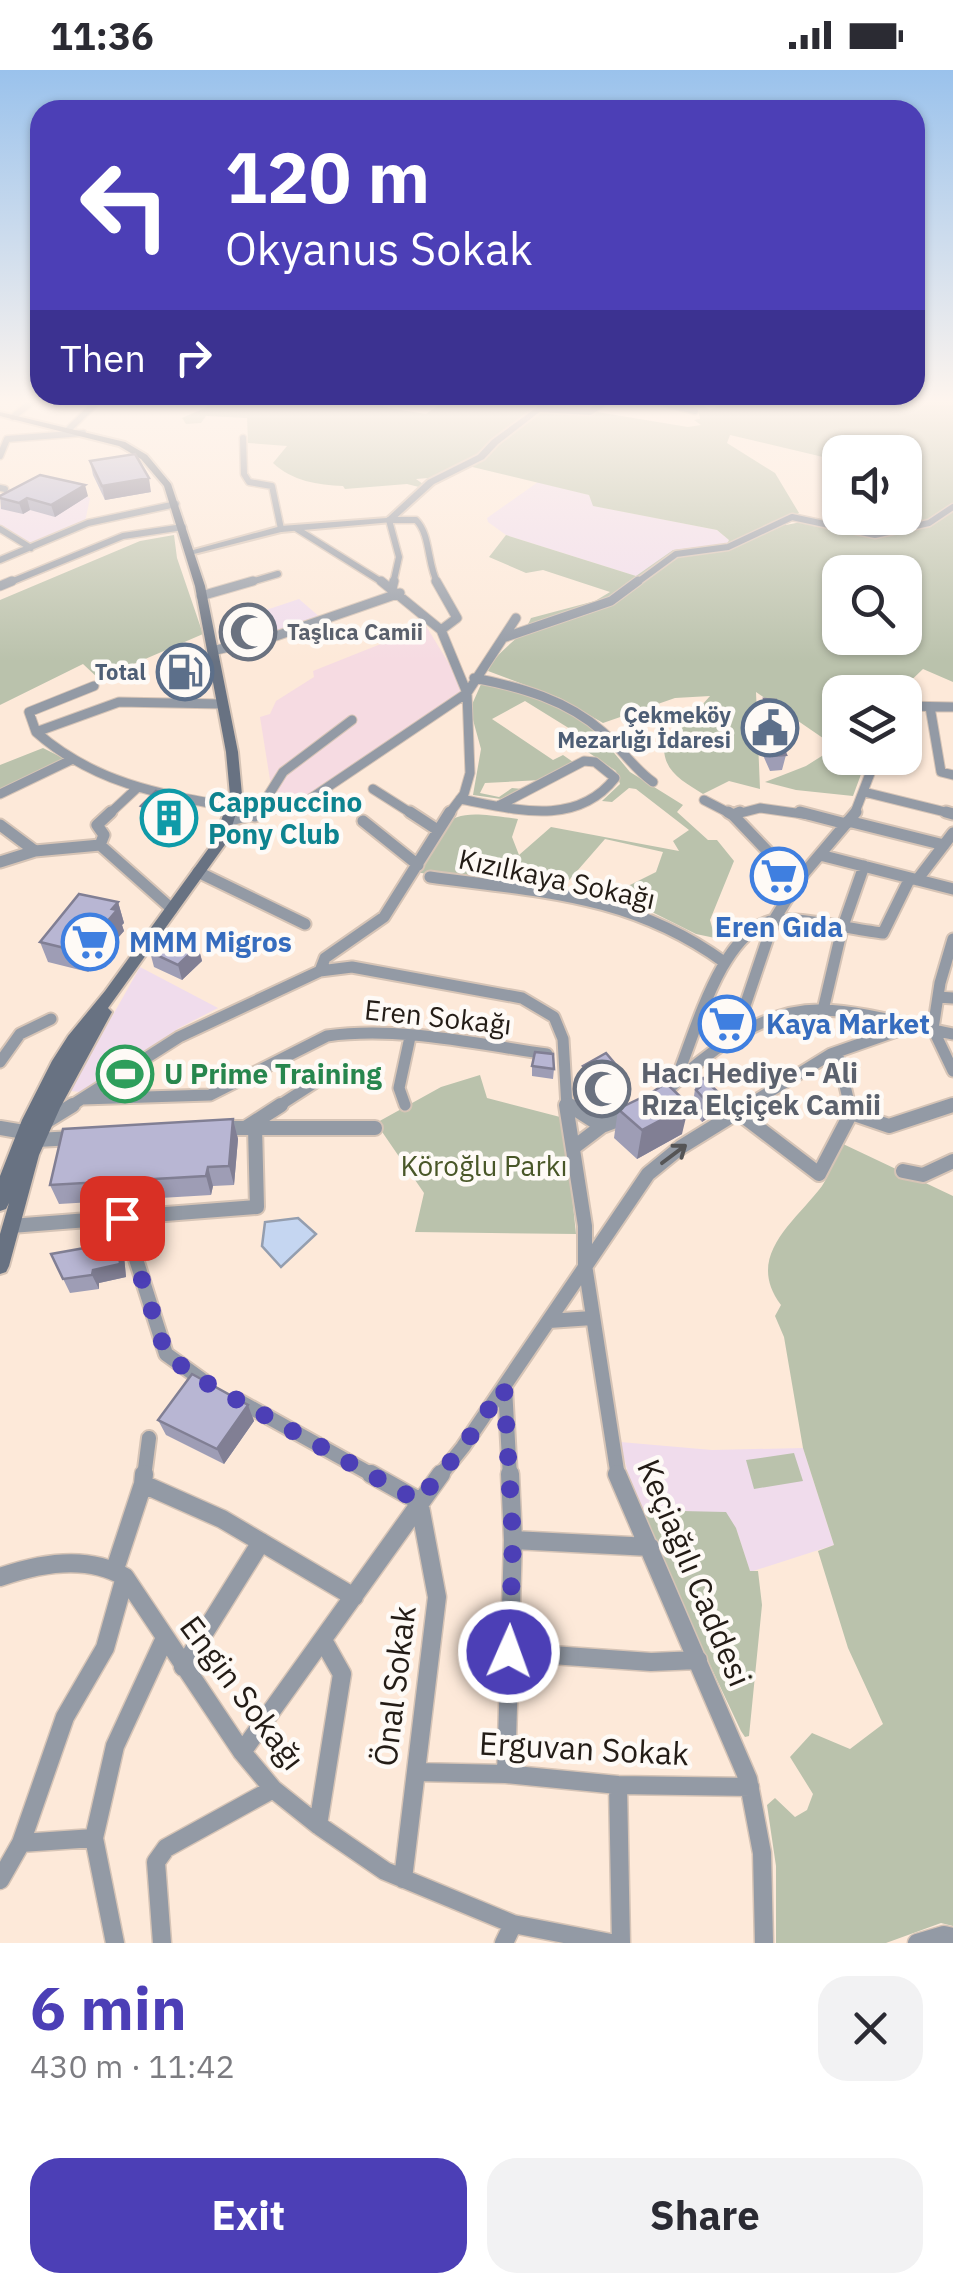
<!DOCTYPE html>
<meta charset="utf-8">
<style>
:root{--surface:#fff;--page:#f2f2f3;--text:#2b2b33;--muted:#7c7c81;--accent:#4c3fb6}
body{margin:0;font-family:"IBM Plex Sans",sans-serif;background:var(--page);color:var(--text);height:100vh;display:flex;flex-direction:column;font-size:38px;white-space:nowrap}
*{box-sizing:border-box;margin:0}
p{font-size:32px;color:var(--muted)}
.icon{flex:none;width:55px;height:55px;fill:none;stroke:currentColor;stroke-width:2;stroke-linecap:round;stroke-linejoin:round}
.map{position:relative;height:1873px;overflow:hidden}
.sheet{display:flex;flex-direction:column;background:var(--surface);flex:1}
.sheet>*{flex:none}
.hud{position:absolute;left:30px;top:30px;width:895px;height:305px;border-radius:30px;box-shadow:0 2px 8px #0004;background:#4c3fb6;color:#fff;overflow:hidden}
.controls{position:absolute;left:822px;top:365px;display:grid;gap:20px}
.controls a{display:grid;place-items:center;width:100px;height:100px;border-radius:20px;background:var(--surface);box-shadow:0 2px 8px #0004;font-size:50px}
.pin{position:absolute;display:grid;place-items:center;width:85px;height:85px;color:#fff;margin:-42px;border-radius:20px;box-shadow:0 5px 15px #0006}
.me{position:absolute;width:110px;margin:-55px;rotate:2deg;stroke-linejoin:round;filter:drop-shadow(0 0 8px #0008)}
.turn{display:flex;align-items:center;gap:35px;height:210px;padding:0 30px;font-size:45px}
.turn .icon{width:130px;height:130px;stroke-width:2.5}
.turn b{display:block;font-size:70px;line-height:85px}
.then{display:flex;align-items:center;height:95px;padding:0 30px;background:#0003;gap:20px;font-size:38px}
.round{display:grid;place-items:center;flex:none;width:105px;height:105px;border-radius:30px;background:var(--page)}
.headline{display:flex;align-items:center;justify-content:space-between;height:170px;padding:0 30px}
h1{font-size:60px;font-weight:700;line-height:75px;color:var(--accent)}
.primary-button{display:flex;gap:20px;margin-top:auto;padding:20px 30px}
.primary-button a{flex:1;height:115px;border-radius:30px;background:var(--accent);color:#fff;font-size:40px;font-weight:700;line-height:115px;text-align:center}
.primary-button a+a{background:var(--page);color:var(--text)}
.status{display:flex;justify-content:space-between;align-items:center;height:70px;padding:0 50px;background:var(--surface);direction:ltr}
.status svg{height:28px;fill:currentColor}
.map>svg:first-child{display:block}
.industrial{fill:#f6dbe2}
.education{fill:#f0dcec}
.green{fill:#bac2ac;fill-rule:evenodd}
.water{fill:#c5d6f1;stroke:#949eaf;stroke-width:2.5}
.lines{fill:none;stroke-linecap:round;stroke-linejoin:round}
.minor-far4-casing{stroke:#d6c4b6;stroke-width:9}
.minor-far3-casing{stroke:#d6c4b6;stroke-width:11}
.minor-far2-casing{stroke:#d6c4b6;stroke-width:15}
.minor-far1-casing{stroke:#d6c4b6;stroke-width:18}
.minor-casing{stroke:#d6c4b6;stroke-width:21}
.tertiary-casing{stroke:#d6c4b6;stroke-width:4}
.secondary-casing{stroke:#d6c4b6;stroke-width:4}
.minor-far4{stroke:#939aa5;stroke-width:6}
.minor-far3{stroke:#939aa5;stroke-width:9}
.minor-far2{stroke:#939aa5;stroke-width:11}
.minor-far1{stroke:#939aa5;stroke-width:14}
.minor{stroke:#939aa5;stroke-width:18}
.tertiary{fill:#939aa5;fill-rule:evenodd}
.secondary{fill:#687282;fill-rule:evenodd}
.wall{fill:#9e9db5}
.shaded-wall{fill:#817f94}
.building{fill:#b8b6d3;stroke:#817f94;stroke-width:2.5}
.oneway{stroke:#555556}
.route{stroke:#4c3fb6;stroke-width:18;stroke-dasharray:0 32.4}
.labels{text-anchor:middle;stroke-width:9;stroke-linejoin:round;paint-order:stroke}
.far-worship-label{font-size:22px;font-weight:bold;fill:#5b616d;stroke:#fefaf6;text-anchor:start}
.far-service-label{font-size:22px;font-weight:bold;fill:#4e5e75;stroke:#fefaf6;text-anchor:end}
.culture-label{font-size:28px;font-weight:bold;fill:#0d838f;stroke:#fefaf6;text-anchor:start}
.street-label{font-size:28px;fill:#231c16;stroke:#fefaf6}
.shop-label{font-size:28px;font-weight:bold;fill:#366cbe;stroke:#fefaf6;text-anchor:start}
.worship-label{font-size:28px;font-weight:bold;fill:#5b616d;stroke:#fefaf6;text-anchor:start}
.leisure-label{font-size:28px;font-weight:bold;fill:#27864d;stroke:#fefaf6;text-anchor:start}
.park-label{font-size:28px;fill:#495728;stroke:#fefaf6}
.near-street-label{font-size:32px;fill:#231c16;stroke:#fefaf6}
</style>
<div class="status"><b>11:36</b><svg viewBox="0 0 49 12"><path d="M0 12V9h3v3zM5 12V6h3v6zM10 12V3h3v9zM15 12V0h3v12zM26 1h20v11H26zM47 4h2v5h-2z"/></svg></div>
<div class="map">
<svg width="953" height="1873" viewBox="0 0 953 1873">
<rect width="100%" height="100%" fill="#fde9d9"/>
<path class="industrial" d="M426,556L467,623L307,731L255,746L271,716L260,647L270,644L276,631L314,607L313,601Z"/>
<path class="education" d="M538,412L589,425L594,436L717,460L729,470L727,475L636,506L506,465L488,452L487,448Z
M85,426L90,428L85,452L31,474L0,460V437Z
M299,529L322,549L266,567L251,545Z
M140,897L218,938L179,958L81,1022L70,1021Z
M620,1372L712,1380L803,1378L834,1475L750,1502L736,1458L637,1439Z"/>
<path class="green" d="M206,330H386L383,337L426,344L439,335L437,330H606L596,337L597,342L688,357L701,355L694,350L700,349L699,343L654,330H702L701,334L710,340L721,335L722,330H953V612L923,599L899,622H840V688H867L853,726L796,720L765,712L806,696L836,677L756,622L760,719L729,711L703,724C684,712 664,702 664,678L710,626L675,628L603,653L560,628L488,601C497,579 522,570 531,548L595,531L610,522L543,500L526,503L489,487L506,465L636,506L673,480L727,474L729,470L717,460L593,436L589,425L460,394L429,408L416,409L423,414L419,417L407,414L345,419L343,416C318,415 292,411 273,393L287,376L248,373L247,348L206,346L201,353L186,354L182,348L207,337ZM730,365L840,391V382H905L904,448L910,457L874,462L811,450L786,455L784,452L799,443L775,403L727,373ZM840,502H905V568H840Z
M174,465L177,488L203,564L99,609L83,594L0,635V530L140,471Z
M482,612L533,624L574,646L595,660L630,702L683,735L677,742L708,770H717L734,791L710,850L715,868L696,864L640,836L596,832L656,802L663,782L605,769L557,824L415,802C446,741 451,739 518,749L512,767L519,785L551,757L679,781L673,771L689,760L636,719L629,718L612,732L602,731L620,714L616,701L579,676L588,670L525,631L492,649L553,690L563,685L573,692L541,710L485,713L480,723L499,727L512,718L522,719L501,729L473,725L481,679L470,639Z
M43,678L65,689L0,720V695Z
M480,1005L487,1028L564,1048L576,1164L415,1162L424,1123L376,1053L441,1017Z
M841,1073L953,1126V1856L941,1853L886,1873H776V1796L767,1735L775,1728L795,1747L807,1740L813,1724L790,1687L812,1663L850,1679L883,1654L848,1578L818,1481L834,1475L803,1378L784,1267L775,1246L781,1235C744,1186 795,1152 822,1116C830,1104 835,1087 841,1073Z
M794,1383L803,1411L754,1419L746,1390Z
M637,1440L726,1442L736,1458L750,1501H758L762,1535L749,1666L745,1667L741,1661Z"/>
<path class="water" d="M298,1148L316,1164L281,1197L262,1176L265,1152Z"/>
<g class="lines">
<g class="minor-far4-casing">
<path id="minor-far4" d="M651,330L695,341
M541,339L590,342L607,330
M13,347L34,330
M69,359L99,330
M243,368L244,404L249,412L272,416L281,459
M0,386L7,369L83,363
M0,418L5,419
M0,459L31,478
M297,459L385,514
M0,490L88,453L176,434
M6,514L123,466L183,457
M244,514L278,504
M393,514L399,487L389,450H416C431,465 427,495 438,514
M635,514L676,484L728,477L792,447L875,465L929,453L953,437"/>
</g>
<g class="minor-far3-casing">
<path id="minor-far3" d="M381,511L441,560L467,623L470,703L464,724L448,745
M436,511L457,548L441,560
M0,516L12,511
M392,519L394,511
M201,526L253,511
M503,568L611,531L638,511
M212,581L276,566L400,523
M474,608C521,617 567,630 603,662C621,678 633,698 653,712
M222,634L119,632L36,662C94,713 158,724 232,737
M905,636L953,637
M930,637L941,702L953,705
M36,662L29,642L94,616
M373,719L414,745
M864,722L953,744
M0,724L73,689
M460,729C514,739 576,758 615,708L595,692L584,691L500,735
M704,730L733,745
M108,745L137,718
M251,745L307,731L467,623L516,548
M256,745L283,702L352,650
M733,745L760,738L810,745
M854,745L876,688"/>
</g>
<g class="minor-far2-casing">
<path id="minor-far2" d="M410,742L436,759
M728,742L733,745
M740,742L733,745L776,790L800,808
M800,742L846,754
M946,742L953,744
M255,746L257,742
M227,751L261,742
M363,751L418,795
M848,751L944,775
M0,755L35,781L100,775L172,839
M100,775L104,765L97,755L111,742
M820,785L953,819
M0,792L35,781
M198,802L305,854
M430,807C540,822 630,824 724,892
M917,810L953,763
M953,869L940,913L933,959L953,1001
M320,901L325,888L384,847L450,742
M938,927L953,928
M823,940L842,859L864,796
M733,971L774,850L800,808L856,742
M837,982L850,1037
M0,992L20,964L51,949
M677,1007C695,964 722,857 776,850C801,847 856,860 883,863L910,808
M661,1027C701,986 762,938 822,940C865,941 911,956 953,964
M82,1029L210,1025L327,966C399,956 476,974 547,984
M566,1033L573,1037
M405,1035L399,1018L410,967
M69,1037L179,967L320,901L352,897L522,928L554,947L563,969L567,1037
M277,1037L322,1008
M745,1037L831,984L914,955
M946,1037L953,1035"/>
</g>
<g class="minor-far1-casing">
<path id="minor-far1" d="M566,1035L585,1156V1195L618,1407
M569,1035L602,1056L629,1046
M739,1043L819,1104L851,1043L849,1035
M851,1043L889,1056L953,1035
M47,1051L73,1035
M247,1057L281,1035
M0,1058L24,1062
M221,1058H375
M37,1070L73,1068
M573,1078L602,1056
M903,1101L923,1105L953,1091
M123,1148L166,1284L205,1312
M11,1156L257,1137L255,1057
M549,1251L592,1248
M505,1318L510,1407
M239,1331L376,1407
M144,1407L149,1368
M439,1407L463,1377L648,1104L681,1077L749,1035"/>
</g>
<g class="minor-casing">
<path id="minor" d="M371,1404L419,1431
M617,1404L748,1709L762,1783L764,1873
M143,1414L144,1404
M513,1470L650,1477
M115,1499L143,1414L222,1449L354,1527
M0,1507C40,1493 87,1484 125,1507L242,1682L273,1719L318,1755L385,1801L513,1854L611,1873
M509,1582L651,1592L698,1590
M183,1597L261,1472
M242,1682L441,1404
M416,1702L506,1704L618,1715L750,1717
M506,1704L513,1470L510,1404
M618,1715L621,1873
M318,1755L342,1604L324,1572
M21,1773L65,1647L105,1578L125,1507
M403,1809L437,1527L419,1431
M0,1810L21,1773L94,1768
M115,1873L94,1768L115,1676L164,1570
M162,1873L156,1792L166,1778L273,1719
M504,1873L513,1854
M917,1873L944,1865L953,1867"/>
</g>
<g class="tertiary-casing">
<path id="tertiary" d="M547,330H555L498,374L484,389L434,414L392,452L281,462L190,485L186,482L281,456L387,448L428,410L478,385L492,370Z"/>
</g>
<g class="secondary-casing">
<path id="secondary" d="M0,342L125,372L147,385L171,414L205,516L238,682L242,725L227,772L108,938L112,942L60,1038L39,1085L9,1196L6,1202L0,1204V1164L9,1133L6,1139L0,1141V1106L22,1050L52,991L68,966L105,921L214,771L230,725L226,682L195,516L164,416L141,389L119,376L0,346Z"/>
</g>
<use href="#minor-far4" class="minor-far4"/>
<use href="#minor-far3" class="minor-far3"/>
<use href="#minor-far2" class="minor-far2"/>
<use href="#minor-far1" class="minor-far1"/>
<use href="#minor" class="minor"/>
<use href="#tertiary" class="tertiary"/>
<use href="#secondary" class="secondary"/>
</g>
<path class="wall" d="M90,391L151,422L105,430L93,405Z
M0,426H88L55,447L30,440L23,444L1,439Z
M232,542L260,562L241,566L235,561Z
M764,629L779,647L775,667H763L760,649Z
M765,668L786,685L782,700L770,701L762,683Z
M141,736L192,745L177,761L146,751Z
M118,832L124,853L122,855L124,861L88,902L48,892L40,872Z
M198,876L202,891L182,910L154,897L150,882Z
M606,983L625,1029L612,1037L608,1033L602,1037L581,1016L583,996Z
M532,996L554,999L553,1009L532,1006Z
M696,1012L720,1024L715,1043L702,1052L692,1040Z
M618,1039L682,1064L637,1089L614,1068Z
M233,1049L238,1069L234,1115L213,1116L211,1125L59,1134L50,1115Z
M118,1172L124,1186L126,1207L99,1213V1219L70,1223L51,1184Z
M248,1335L254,1351L224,1394L166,1365L158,1350Z"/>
<path class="shaded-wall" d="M149,408L151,422L105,430L102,416Z
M85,415L88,426L55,447L51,435Z
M27,428L30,440L23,444L19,433Z
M257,542L260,562L241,566L238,546Z
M189,730L192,745L177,761L173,746Z
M118,832L124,853L122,855L124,861L88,902L81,882Z
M198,876L202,891L182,910L178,895Z
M628,1009L625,1029L612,1037L615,1017Z
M611,1013L608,1033L602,1037L604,1017Z
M720,1024L715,1043L702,1052L707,1032Z
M689,1035L682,1064L637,1089L642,1060Z
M233,1049L238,1069L234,1115L229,1096Z
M208,1097L213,1116L211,1125L206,1106Z
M118,1172L124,1186L126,1207L99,1213V1219L92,1205L93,1200Z
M248,1335L254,1351L224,1394L217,1379Z"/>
<path class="building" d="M135,384L149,408L102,416L90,391Z
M40,405L85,415L51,435L27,428L19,433L0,428V426Z
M248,536L257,542L238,546L232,542Z
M764,629L776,630L779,647H767Z
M778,667L786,685L773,686L765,668Z
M156,721L189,730L173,746L141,736Z
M79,824L118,832L112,839L117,840L81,882L40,872Z
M170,863L198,876L178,895L150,882Z
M535,982L553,984L554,999L532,996Z
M606,983L628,1009L615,1017L611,1013L604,1017L583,996Z
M703,1008L720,1024L707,1032L696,1020L700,1017L696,1012Z
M666,1013L689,1035L642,1060L618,1039L651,1023Z
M233,1049L229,1096L208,1097L206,1106L50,1115L63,1059Z
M118,1172L120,1194L93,1200L92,1205L63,1209L51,1184Z
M192,1304L248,1335L217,1379L158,1350Z"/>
<defs><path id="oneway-shaft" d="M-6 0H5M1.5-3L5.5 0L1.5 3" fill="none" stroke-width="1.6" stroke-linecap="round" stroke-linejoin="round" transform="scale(2.5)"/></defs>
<use class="oneway" href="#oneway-shaft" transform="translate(674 1084) rotate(-37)"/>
<linearGradient id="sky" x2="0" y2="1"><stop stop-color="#9ac2ec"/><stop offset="0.56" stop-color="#fef5ee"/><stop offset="1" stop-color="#fef5ee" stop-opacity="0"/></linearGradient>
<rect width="953" height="592" fill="url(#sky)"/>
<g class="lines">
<path class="route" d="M122,1148L166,1284L196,1307L418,1431L463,1377L504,1317L513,1470L509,1582"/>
</g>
<defs>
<g id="mosque-ring" transform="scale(2.875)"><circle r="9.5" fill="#fefaf6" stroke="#6b7280" stroke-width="1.5"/><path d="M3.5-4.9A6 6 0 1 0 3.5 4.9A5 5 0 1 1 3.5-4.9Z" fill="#6b7280"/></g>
<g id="fuel-ring" transform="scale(2.875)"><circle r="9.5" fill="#fefaf6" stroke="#5c6f8a" stroke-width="1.5"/><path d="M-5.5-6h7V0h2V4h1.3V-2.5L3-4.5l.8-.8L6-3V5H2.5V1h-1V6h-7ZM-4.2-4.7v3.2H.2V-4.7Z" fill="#5c6f8a"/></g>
<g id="civic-ring" transform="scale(2.875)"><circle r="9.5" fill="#fefaf6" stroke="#5c6f8a" stroke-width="1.5"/><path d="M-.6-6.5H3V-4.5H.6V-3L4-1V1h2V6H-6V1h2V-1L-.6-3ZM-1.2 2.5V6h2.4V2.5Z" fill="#5c6f8a"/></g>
<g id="building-ring" transform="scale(2.875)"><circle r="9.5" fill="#fefaf6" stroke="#0f9aa8" stroke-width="1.5"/><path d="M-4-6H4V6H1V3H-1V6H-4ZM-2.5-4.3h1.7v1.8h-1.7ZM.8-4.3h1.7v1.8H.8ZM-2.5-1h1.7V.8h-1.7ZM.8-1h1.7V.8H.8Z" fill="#0f9aa8"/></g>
<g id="supermarket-ring" transform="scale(2.875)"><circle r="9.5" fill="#fefaf6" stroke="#3f7fe0" stroke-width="1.5"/><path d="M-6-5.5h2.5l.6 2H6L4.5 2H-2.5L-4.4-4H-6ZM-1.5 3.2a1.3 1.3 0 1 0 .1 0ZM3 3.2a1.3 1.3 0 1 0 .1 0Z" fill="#3f7fe0"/></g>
<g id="stadium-ring" transform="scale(2.875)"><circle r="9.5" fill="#fefaf6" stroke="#2e9e5b" stroke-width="1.5"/><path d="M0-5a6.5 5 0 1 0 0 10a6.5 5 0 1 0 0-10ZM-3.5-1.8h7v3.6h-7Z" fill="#2e9e5b"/></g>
</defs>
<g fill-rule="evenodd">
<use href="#mosque-ring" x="248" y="562"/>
<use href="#fuel-ring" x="185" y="602"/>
<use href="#civic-ring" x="770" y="658"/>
<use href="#building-ring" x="169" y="748"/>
<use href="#supermarket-ring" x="779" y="806"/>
<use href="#supermarket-ring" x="90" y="872"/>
<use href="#supermarket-ring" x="727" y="954"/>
<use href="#stadium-ring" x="125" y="1004"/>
<use href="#mosque-ring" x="602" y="1019"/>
</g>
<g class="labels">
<g class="far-worship-label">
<text x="287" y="570">Taşlıca Camii</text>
</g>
<g class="far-service-label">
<text x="146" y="610">Total</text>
<text x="731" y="653">Çekmeköy<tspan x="731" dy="25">Mezarlığı İdaresi</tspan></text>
</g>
<g class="culture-label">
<text x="208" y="742">Cappuccino<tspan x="208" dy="32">Pony Club</tspan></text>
</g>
<g class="street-label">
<text transform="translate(557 809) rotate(12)" y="10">Kızılkaya Sokağı</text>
<text transform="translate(438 947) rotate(6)" y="10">Eren Sokağı</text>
</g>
<g class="shop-label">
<text x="779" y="867" text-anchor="middle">Eren Gıda</text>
<text x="129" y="882">MMM Migros</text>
<text x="766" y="964">Kaya Market</text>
</g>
<g class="worship-label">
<text x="641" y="1013">Hacı Hediye - Ali<tspan x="641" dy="32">Rıza Elçiçek Camii</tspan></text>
</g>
<g class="leisure-label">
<text x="164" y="1014">U Prime Training</text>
</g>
<g class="park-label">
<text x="484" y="1106">Köroğlu Parkı</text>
</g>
<g class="near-street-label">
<text transform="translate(694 1503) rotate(67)" y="11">Keçiağılı Caddesi</text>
<text transform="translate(395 1616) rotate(-83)" y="11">Önal Sokak</text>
<text transform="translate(242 1623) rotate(53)" y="11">Engin Sokağı</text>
<text transform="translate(584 1679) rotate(3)" y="11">Erguvan Sokak</text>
</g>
</g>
</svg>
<div class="controls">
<a><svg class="icon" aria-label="sound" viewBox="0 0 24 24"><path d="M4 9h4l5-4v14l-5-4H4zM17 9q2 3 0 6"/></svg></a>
<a><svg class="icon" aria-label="search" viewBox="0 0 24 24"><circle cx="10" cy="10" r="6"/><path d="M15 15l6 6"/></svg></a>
<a><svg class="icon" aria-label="layers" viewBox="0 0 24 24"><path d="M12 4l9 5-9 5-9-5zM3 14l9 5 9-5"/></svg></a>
</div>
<div class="pin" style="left:122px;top:1148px;background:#d93025"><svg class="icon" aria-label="arrive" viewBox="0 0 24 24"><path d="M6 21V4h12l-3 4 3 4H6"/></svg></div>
<svg class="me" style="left:509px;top:1582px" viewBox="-20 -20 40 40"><circle r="17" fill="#4c3fb6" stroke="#fff" stroke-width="3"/><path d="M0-11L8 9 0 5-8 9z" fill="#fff"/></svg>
<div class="hud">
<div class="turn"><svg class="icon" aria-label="left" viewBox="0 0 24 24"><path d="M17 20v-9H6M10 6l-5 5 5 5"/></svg><div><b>120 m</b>Okyanus Sokak</div></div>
<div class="then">Then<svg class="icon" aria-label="right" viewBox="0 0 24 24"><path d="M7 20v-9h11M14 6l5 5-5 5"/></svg></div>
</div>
</div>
<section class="sheet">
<div class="headline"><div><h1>6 min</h1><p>430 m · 11:42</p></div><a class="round"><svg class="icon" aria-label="close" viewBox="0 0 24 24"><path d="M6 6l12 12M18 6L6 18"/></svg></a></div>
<div class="primary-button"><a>Exit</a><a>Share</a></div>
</section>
